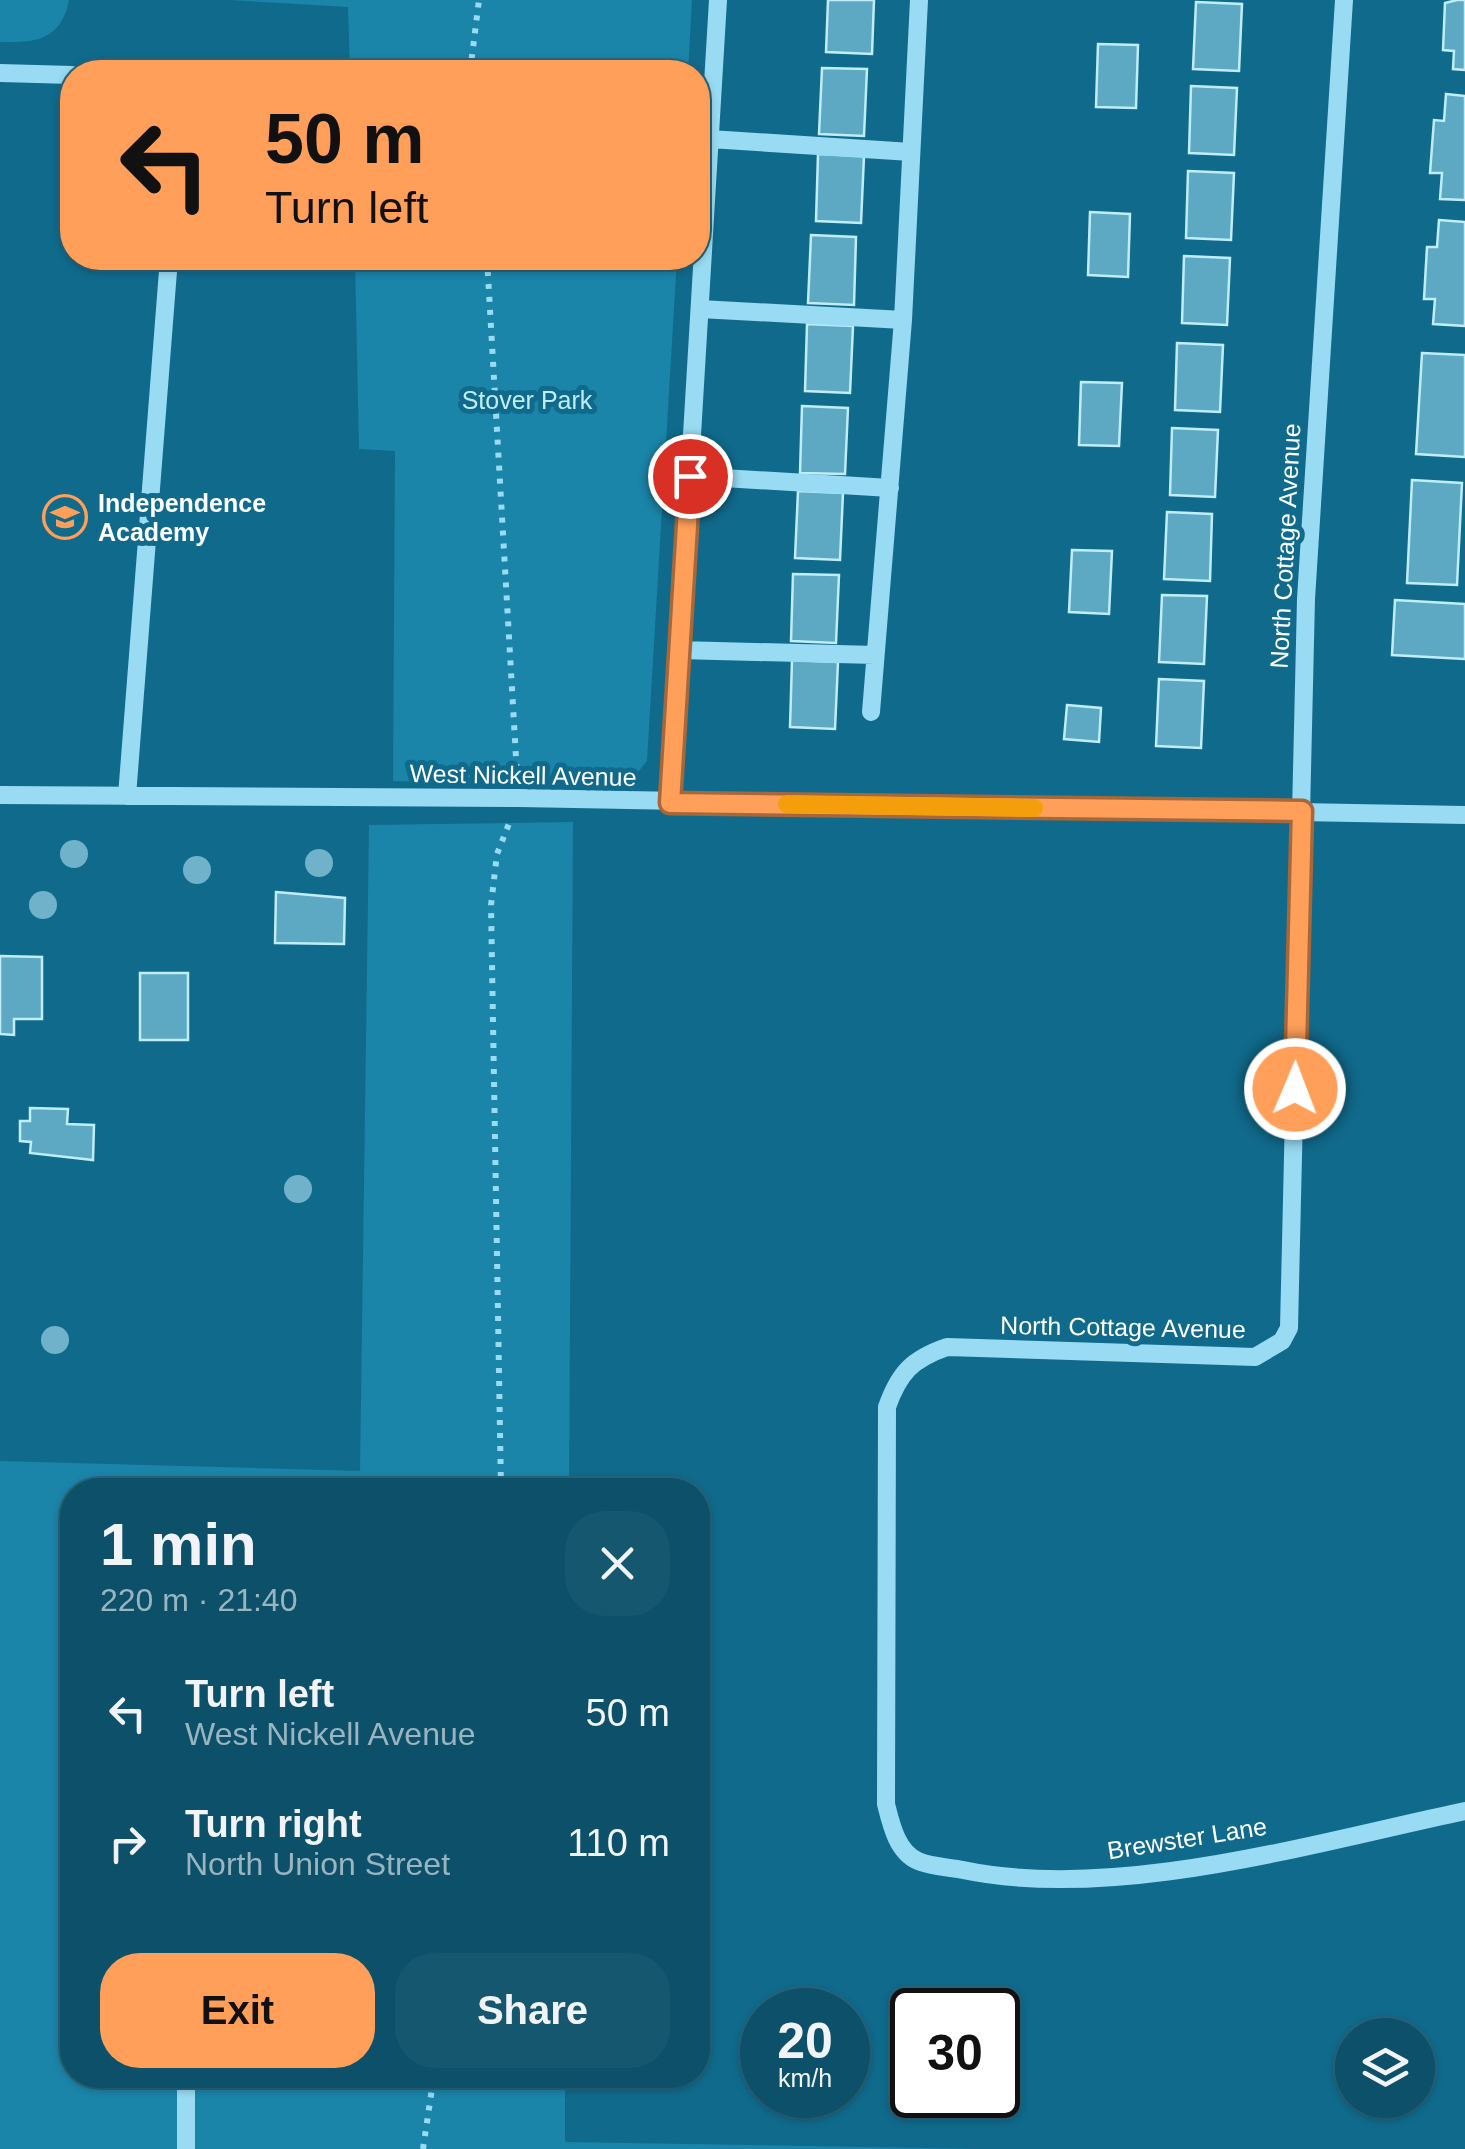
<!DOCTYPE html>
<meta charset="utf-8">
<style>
:root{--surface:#0c5069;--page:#15576f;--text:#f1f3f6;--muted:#9ab5c0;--line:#2c677d;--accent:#ff9f59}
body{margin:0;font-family:Helvetica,sans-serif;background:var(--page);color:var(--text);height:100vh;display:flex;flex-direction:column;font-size:38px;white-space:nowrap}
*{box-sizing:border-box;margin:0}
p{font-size:32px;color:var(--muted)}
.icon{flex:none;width:55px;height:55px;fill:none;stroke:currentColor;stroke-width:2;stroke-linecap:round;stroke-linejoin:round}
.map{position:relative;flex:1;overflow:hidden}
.details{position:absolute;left:60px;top:1478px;width:650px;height:610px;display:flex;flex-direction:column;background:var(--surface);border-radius:40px;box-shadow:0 2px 8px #0004,0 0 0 2px var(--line)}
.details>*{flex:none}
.banner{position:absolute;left:60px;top:60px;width:650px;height:210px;border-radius:40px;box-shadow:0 2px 8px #0004,0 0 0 2px var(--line);background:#ff9f59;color:#111;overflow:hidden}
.buttons{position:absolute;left:1335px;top:2018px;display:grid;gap:20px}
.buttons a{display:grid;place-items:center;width:100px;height:100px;border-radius:50%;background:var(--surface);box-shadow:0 2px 8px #0004,0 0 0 2px var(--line);font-size:50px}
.speed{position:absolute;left:740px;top:1988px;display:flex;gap:20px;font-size:50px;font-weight:700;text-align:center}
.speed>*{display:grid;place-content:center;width:130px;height:130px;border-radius:50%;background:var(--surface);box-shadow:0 2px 8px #0004,0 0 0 2px var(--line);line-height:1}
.speed small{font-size:25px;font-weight:400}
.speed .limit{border:5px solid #111;border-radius:15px;background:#fff;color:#111}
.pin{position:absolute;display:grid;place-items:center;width:85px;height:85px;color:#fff;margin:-42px;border:5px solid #fff;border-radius:50%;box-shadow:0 2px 10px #0007}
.me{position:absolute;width:110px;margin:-55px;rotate:1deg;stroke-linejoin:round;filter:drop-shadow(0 0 8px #0008)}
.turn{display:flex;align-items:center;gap:35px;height:210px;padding:0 40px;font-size:45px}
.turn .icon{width:130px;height:130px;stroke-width:2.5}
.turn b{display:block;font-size:70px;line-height:85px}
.round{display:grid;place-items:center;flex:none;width:105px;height:105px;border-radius:40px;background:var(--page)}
.head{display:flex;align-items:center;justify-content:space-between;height:170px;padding:0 40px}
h1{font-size:60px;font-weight:700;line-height:75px}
.button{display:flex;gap:20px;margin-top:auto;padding:20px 40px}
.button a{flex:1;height:115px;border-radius:40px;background:var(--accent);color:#111;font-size:40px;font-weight:700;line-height:115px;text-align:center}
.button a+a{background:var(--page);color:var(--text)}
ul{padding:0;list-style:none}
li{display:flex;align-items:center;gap:30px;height:130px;padding:0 40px}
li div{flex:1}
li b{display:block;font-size:38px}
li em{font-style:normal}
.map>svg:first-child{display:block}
.green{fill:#1b84a9}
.building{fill:#5da8c3;stroke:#bfedfd;stroke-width:2.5}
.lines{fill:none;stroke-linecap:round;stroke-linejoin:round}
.path{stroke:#98dbf2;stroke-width:6;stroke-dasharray:5 8;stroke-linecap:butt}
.minor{stroke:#98dbf2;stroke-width:18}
.tree{fill:#70b2ca}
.route-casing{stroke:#a6673a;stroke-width:25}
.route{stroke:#ff9f59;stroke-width:18}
.slow{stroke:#f59e0b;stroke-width:18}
.labels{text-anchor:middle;stroke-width:10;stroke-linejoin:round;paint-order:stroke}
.park-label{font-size:25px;fill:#bfedfd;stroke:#106a8c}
.poi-label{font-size:25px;font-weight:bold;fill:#fff;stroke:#106a8c;text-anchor:start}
.street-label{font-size:25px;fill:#fff;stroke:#106a8c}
</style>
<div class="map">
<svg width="1465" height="2149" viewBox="0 0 1465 2149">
<rect width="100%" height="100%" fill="#106a8c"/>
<path class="green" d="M0,0H69C61,40 36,43 0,42Z
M230,0H692L688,72H350L348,7Z
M355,258H677L647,761L633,778L605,784L393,781L395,451L359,449Z
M573,822L569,1490H72V2075H565V2142L984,2149H0V1461L360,1471L369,825Z"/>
<path class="building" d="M828,0H874L872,54L826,52Z
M1457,0H1465V70L1453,69L1454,51L1443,50L1445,3Z
M1196,2L1242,4L1239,71L1193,69Z
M1098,44L1138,45L1136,108L1096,107Z
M822,68L867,69L864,136L819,134Z
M1191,86L1237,88L1234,155L1189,153Z
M1446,94L1465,96V200L1440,199L1442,173H1430L1434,120L1444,121Z
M818,154L864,156L861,223L816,221Z
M1188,171L1234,173L1231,240L1186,238Z
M1090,212L1130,214L1128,277L1088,275Z
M1439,220L1465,222V326L1433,324L1435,299H1424L1427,247H1437Z
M811,235L856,237L854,305L808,303Z
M1184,256L1230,258L1227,325L1182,323Z
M807,324L853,326L850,393L805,391Z
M1177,343L1223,345L1220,412L1175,410Z
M1422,353L1465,355V457L1416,454Z
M1081,382L1122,383L1119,446L1079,445Z
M802,406L848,408L845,474L800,473Z
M1172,428L1218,430L1215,497L1170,495Z
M1412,480L1462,483L1457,585L1407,583Z
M798,491L843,493L840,560L795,558Z
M1167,512L1212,514L1210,581L1164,579Z
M1072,550L1112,551L1109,614L1069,612Z
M793,574L839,575L836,643L791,641Z
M1162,595L1207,596L1204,664L1159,662Z
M1395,600L1465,604V659L1392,655Z
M792,660L838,662L835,729L790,727Z
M1159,679L1204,681L1201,748L1156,746Z
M1067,705L1101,708L1099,742L1064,739Z
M276,892L345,898L344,944L275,943Z
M0,956L42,957V1019H14V1035L0,1034Z
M140,973H188V1040H140Z
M30,1108L68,1109L67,1124L94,1125L93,1160L30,1153L31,1142L20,1141V1121H30Z"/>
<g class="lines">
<path class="path" d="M470,72L479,0
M487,258L517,775
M501,1490L491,905L497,854L510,821
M423,2149L434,2075"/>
<path class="minor" d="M1344,0L1306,599L1289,1328L1282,1341L1255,1357L947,1347C912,1359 899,1373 887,1407L886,1804C891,1824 897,1852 918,1861C932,1867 949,1867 963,1870C1116,1902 1313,1843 1465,1811
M0,73L72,75
M710,139L911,152
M700,309L903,320
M690,476L890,488
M679,650L875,655
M871,712L903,320L919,0
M0,795L519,798L1465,815
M127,796L169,258
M670,803L718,0
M186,2075V2149"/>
</g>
<g class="tree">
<circle cx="74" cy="854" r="14"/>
<circle cx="319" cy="863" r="14"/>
<circle cx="197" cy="870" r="14"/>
<circle cx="43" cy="905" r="14"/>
<circle cx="298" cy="1189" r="14"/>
<circle cx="55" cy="1340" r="14"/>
</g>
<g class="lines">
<g class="route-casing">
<path id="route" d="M690,476L670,803L1302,811L1295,1089"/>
</g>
<use href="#route" class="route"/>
<path class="slow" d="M787,804L1034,808"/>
</g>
<defs>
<g id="school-ring" transform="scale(2.25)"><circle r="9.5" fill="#106a8c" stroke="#ff9f59" stroke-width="1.5"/><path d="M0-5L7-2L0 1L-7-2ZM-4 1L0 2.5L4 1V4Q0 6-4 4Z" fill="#ff9f59"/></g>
</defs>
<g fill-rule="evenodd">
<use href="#school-ring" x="65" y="517"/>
</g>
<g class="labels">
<g class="park-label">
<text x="527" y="409">Stover Park</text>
</g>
<g class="poi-label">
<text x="98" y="512">Independence<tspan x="98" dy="29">Academy</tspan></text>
</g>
<g class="street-label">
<text transform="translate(1285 546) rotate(-87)" y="9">North Cottage Avenue</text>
<text transform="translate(523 775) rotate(1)" y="9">West Nickell Avenue</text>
<text transform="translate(1123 1327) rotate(1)" y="9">North Cottage Avenue</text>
<text transform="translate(1187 1838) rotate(-9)" y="9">Brewster Lane</text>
</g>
</g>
</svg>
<div class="buttons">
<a><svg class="icon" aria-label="layers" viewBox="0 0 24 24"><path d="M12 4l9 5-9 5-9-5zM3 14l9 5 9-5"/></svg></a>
</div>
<div class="speed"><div>20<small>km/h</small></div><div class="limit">30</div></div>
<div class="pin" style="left:690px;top:476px;background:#d93025"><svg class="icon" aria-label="arrive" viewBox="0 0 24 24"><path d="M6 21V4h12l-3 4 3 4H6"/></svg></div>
<svg class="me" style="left:1295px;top:1089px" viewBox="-20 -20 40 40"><circle r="17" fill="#ff9f59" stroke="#fff" stroke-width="3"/><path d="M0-11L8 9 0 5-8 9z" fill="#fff"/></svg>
<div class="banner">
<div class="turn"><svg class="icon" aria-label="left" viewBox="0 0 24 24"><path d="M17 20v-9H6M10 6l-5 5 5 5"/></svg><div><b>50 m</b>Turn left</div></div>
</div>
<section class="details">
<div class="head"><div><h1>1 min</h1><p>220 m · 21:40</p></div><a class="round"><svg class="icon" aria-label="close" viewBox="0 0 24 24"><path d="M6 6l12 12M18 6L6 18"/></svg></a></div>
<ul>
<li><svg class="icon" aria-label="left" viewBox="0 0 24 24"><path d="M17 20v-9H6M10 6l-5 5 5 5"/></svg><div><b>Turn left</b><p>West Nickell Avenue</p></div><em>50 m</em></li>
<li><svg class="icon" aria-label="right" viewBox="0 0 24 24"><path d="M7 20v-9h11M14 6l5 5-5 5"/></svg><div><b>Turn right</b><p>North Union Street</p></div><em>110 m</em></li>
</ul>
<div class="button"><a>Exit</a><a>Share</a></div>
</section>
</div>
